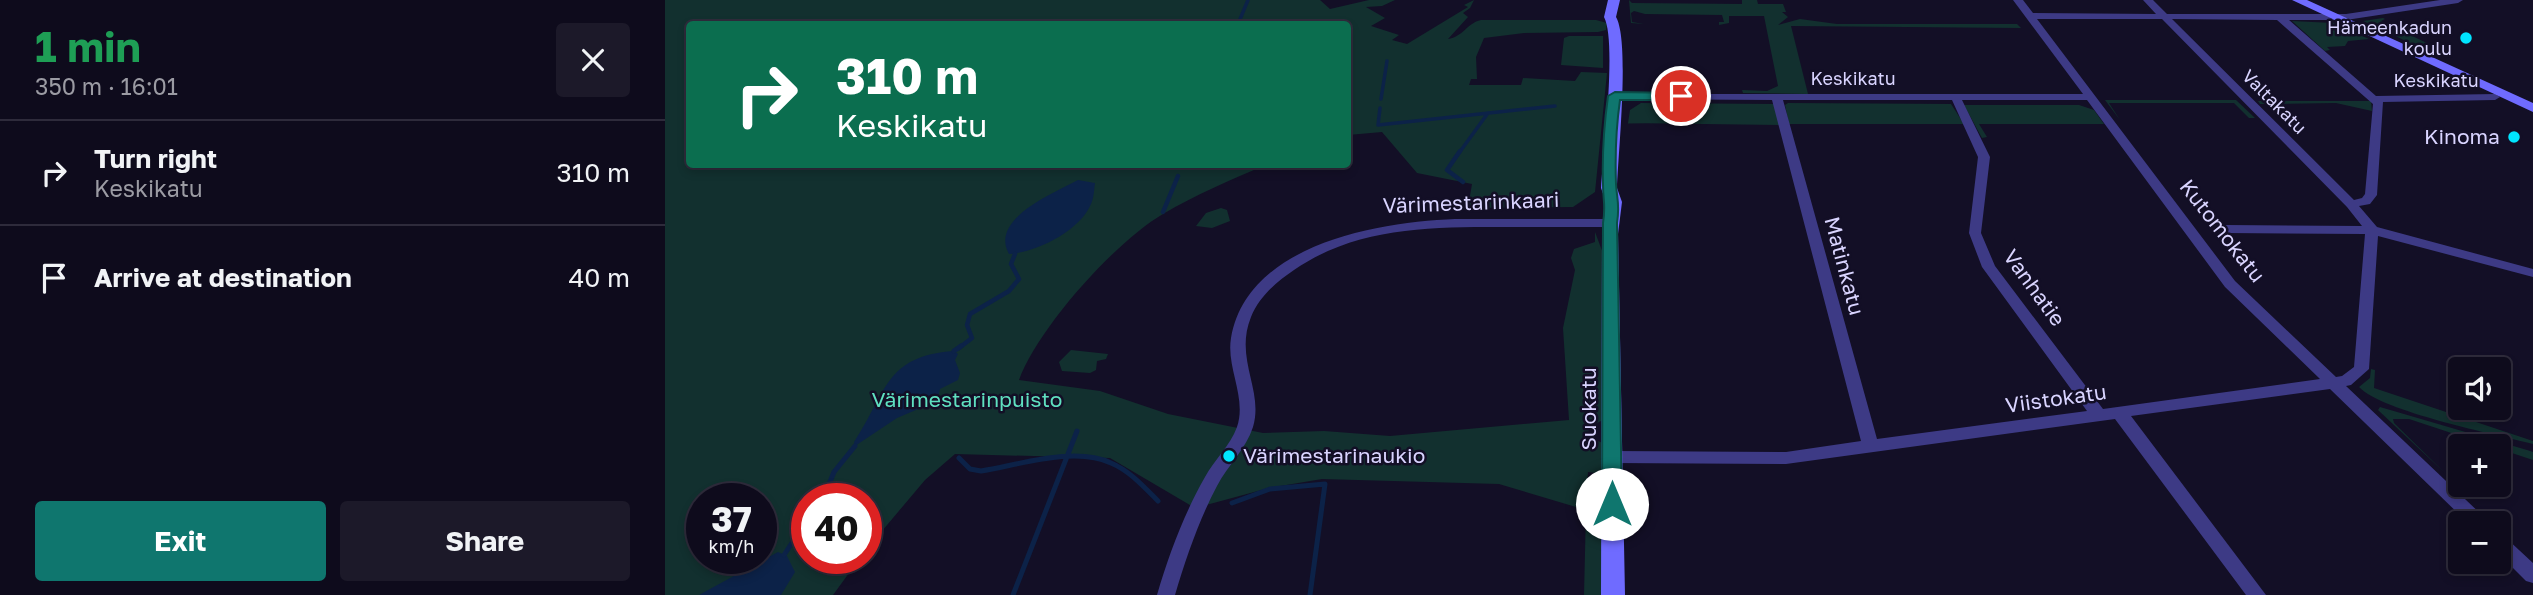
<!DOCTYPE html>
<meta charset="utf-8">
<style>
:root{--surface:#0e0b1c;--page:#1c1929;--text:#f1f3f6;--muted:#9b9ba3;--line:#2e2b3b;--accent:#0f766e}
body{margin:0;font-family:"Golos Text",sans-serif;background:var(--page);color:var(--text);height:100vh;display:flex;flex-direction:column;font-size:26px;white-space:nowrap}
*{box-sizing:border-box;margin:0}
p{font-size:23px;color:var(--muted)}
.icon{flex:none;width:38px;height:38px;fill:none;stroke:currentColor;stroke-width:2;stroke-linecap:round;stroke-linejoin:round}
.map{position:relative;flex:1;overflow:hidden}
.sheet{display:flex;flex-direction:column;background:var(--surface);width:665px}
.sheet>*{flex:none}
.banner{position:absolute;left:21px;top:21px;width:665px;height:147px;border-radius:7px;box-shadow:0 4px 10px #0003,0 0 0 2px var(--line);background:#0b6e4f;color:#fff;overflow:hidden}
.buttons{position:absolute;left:1783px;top:357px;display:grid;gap:14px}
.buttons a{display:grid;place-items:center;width:63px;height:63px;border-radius:7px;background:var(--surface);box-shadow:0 4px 10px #0003,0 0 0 2px var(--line);font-size:35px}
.speed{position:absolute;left:21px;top:483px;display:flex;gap:14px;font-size:35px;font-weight:700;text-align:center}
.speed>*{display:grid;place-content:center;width:91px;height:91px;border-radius:50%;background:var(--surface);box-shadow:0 4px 10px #0003,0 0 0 2px var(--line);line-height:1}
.speed small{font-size:18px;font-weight:400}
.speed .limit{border:10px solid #d22;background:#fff;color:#111}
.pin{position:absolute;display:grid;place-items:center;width:60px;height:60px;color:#fff;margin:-30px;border:4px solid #fff;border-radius:50%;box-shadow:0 2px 7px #0007}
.me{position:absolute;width:77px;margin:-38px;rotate:0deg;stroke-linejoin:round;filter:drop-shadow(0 0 5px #0008)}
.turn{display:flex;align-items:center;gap:24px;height:147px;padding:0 35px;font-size:32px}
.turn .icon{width:91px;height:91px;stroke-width:2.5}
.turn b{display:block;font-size:49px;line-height:60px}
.round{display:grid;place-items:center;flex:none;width:74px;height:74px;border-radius:7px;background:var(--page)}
.head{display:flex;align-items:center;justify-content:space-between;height:119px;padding:0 35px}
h1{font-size:42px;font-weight:700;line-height:52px;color:#1e9e55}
.primary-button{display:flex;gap:14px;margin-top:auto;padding:14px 35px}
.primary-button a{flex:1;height:80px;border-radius:7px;background:var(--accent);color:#fff;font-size:28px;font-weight:700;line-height:80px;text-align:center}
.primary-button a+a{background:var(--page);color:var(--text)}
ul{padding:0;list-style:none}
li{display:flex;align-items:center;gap:21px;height:105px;padding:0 35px;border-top:2px solid var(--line)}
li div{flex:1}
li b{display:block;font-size:26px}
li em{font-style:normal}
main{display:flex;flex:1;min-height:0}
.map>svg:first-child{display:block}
.green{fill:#12302f;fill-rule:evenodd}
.water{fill:#0c2248}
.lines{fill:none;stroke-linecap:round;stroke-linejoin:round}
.stream-far2{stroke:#0c2248;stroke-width:3.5}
.stream-far1{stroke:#0c2248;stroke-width:4.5}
.stream{stroke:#0c2248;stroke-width:5}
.street{fill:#3d3a85;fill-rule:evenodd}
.secondary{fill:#6f6bff;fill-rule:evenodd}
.route{fill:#0f766e;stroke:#0a4d48;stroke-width:2}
.poi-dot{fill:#00e5ff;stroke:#130f26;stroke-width:2.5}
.labels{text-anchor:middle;stroke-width:5;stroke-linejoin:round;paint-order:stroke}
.far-poi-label{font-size:18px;fill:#d9d4ff;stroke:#130f26;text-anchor:end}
.far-street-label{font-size:18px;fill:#d9d4ff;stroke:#130f26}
.poi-label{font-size:21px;fill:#d9d4ff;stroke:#130f26;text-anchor:end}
.street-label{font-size:21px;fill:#d9d4ff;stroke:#130f26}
.park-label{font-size:21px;fill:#5fe0c0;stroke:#130f26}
</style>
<main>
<section class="sheet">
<div class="head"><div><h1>1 min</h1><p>350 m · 16:01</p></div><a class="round"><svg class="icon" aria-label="close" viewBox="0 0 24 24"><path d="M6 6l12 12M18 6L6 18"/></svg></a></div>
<ul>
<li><svg class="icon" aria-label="right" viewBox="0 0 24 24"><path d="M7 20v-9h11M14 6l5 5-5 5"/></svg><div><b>Turn right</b><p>Keskikatu</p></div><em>310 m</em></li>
<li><svg class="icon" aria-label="arrive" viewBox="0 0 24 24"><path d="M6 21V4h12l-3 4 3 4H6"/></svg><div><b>Arrive at destination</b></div><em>40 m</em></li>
</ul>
<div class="primary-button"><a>Exit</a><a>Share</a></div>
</section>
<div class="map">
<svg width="1868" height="595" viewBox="0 0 1868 595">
<rect width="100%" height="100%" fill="#130f26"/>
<path class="green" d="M0,0H655L665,9L704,0H730L717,6L701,7L720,18L706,26L734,35L727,40L742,44L803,7L799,5L809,0L805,8L798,13L803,17L783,39C798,37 802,23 816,20H931L942,23L941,30L933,32L859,33L819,38L811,57L812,79H806L804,85H856L858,78L910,81L916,72L942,73L930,192L908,207L803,208L807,184L752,173L717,132L683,135L682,24H24V164L600,165C566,180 530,195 498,214C450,242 373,328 354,380L435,391L503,414L598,433L659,431L725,436L904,420L898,328L910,270L906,258L909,249L930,242V232L939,256L938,420L924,427L923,437L938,443V474L923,472L922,484L936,491L938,595H919L921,510L834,484L657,479L604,488L530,508L445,458L290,454L260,480L201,550V499H142V558H195L168,595H0ZM37,499H96V558H37Z
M964,0L967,3L1077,4V0H1092L1093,4H1118L1121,12H1117L1123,17L1113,25L1135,19L1172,24H1352L1356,28L1126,26L1143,94L1078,93L1077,90L1102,91L1113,86L1099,16H1064V23L1054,25V22H1059L1057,15L980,14L969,11L966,13L967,22L979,24L966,23Z
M1718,18L1720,19L1716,21L1766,45L1786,51L1771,55L1698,21Z
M1627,21L1668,23L1704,39L1683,41L1680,46L1662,47L1665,50L1660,51Z
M904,36H938V68L896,65L899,38Z
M1440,100H1571L1590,118H1584L1569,103H1444L1455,120Z
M1593,101H1706L1707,111L1671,103L1595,104Z
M976,103L1109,104L1115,125L963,123L961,136L965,110Z
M1123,103L1286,104L1299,124H1124L1120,105Z
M1299,105H1414L1429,110L1439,124H1314L1322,137L1317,138Z
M556,208L562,210L565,221L547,228L531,226L541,213Z
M406,350L443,354L441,359L432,361L431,370L425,373L397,371L394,362Z
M1706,369L1710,370L1709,388L1868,441V444C1830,434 1718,412 1694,387L1705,378Z
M1715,407L1862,450L1868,452V460L1744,419H1728L1729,423L1781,474L1713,410Z"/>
<path class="water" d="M413,180L430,183C429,189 429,198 426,204C415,231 370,253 344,254C324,219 389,193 413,180Z
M289,351L293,354L290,360L295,373L293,380L275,389L272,401L232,418L190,446L189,442C222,393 219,356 289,351Z
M113,552L122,556L130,572L116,595H34Z"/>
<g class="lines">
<path class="stream-far2" d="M573,24L583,0
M716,99L722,61
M715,108L713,125L890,106
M794,153L823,113"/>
<path class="stream-far1" d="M795,151L782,170L798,182
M498,212L513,176
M294,348L307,338L302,325L305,314L344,291L354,279L346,264L350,254"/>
<path class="stream" d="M289,351L296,346
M294,458L305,469L316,471C354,465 409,446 446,463C465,471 479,487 493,501
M158,499L169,472L190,446
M567,503L605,489L660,484L645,595
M119,555L142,520
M348,595L412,431"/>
<path class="street" d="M1348,0H1358L1368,13L1491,14L1478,0H1488L1502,14H1681L1775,0H1798L1793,3L1681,20H1624L1711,96L1830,94L1835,97L1830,100L1718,102L1712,195L1705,204L1694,206L1712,227L1868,269V277L1713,236L1704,369L1686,385L1681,386L1820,518L1823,523H1803L1665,389L1466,416L1601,595H1581L1450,419L1121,464L947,463L941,461L939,457L941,453L947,451L1121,452L1196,441L1107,100L950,99L945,96L946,94H1418ZM1372,19H1497L1682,207L1697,226L1561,225L1555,229L1561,233L1700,234L1689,367L1677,376L1671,377L1570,281ZM1507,19L1612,20L1708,104L1700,194L1697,198L1689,200ZM1118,100H1287L1313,157L1304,233L1317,267L1422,411L1212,439ZM1297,100H1422L1560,287L1655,379L1438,409L1330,266L1316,233L1325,157Z
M790,219H945L951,223L945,227C908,227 870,227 833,227C761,227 690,228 629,270C611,282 594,297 586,317C569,359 599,390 588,427C581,449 563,465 552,486C534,520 521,558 510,595H492C504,554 519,514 540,477C549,460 565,446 572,427C582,397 561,368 566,338C582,244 713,222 790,219Z
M1834,535L1840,537L1868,563V583L1861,581L1834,554Z"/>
<path class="secondary" d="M943,0H955L951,17C965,41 953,155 952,188L957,202L953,234L960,595H936L937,234L941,202L936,188C938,155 952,41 939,17Z
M1627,0H1642L1868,103V112Z"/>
</g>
<path class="route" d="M950,92L1016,93L1022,96L1016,100H955C951,128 950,156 951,184C952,200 955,205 952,223L957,504L954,510H940L937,504L938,223C941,205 938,201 938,185C937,155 939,125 943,96Z"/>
<g class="poi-dot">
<circle cx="1801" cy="38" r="7"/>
<circle cx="1849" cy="137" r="7"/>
<circle cx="564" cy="456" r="7"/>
</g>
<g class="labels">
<g class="far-poi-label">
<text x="1787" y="34">Hämeenkadun<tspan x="1787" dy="21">koulu</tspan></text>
</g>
<g class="far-street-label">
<text x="1188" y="85">Keskikatu</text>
<text x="1771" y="87">Keskikatu</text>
<text transform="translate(1609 102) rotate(45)" y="6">Valtakatu</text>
</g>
<g class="poi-label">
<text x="1835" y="144">Kinoma</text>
<text x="578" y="463" text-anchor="start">Värimestarinaukio</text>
</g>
<g class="street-label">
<text transform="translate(806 203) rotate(-2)" y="7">Värimestarinkaari</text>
<text transform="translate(1557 231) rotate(52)" y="7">Kutomokatu</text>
<text transform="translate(1179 266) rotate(75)" y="7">Matinkatu</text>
<text transform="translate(1369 288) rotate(54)" y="7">Vanhatie</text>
<text transform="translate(1391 399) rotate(-8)" y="7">Viistokatu</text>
<text transform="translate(924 409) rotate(-90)" y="7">Suokatu</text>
</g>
<g class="park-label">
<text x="302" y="407">Värimestarinpuisto</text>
</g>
</g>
</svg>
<div class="buttons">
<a><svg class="icon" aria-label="sound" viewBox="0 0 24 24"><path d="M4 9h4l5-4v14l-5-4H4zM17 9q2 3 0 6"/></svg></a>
<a>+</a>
<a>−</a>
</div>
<div class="speed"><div>37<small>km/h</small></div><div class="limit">40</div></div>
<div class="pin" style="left:1016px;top:96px;background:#d93025"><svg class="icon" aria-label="arrive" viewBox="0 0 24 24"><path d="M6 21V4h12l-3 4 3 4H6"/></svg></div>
<svg class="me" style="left:947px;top:504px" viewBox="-20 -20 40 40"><circle r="19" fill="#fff"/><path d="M0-13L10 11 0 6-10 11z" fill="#0f766e"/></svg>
<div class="banner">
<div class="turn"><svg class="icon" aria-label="right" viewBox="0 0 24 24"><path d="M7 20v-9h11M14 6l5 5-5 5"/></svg><div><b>310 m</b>Keskikatu</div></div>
</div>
</div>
</main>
